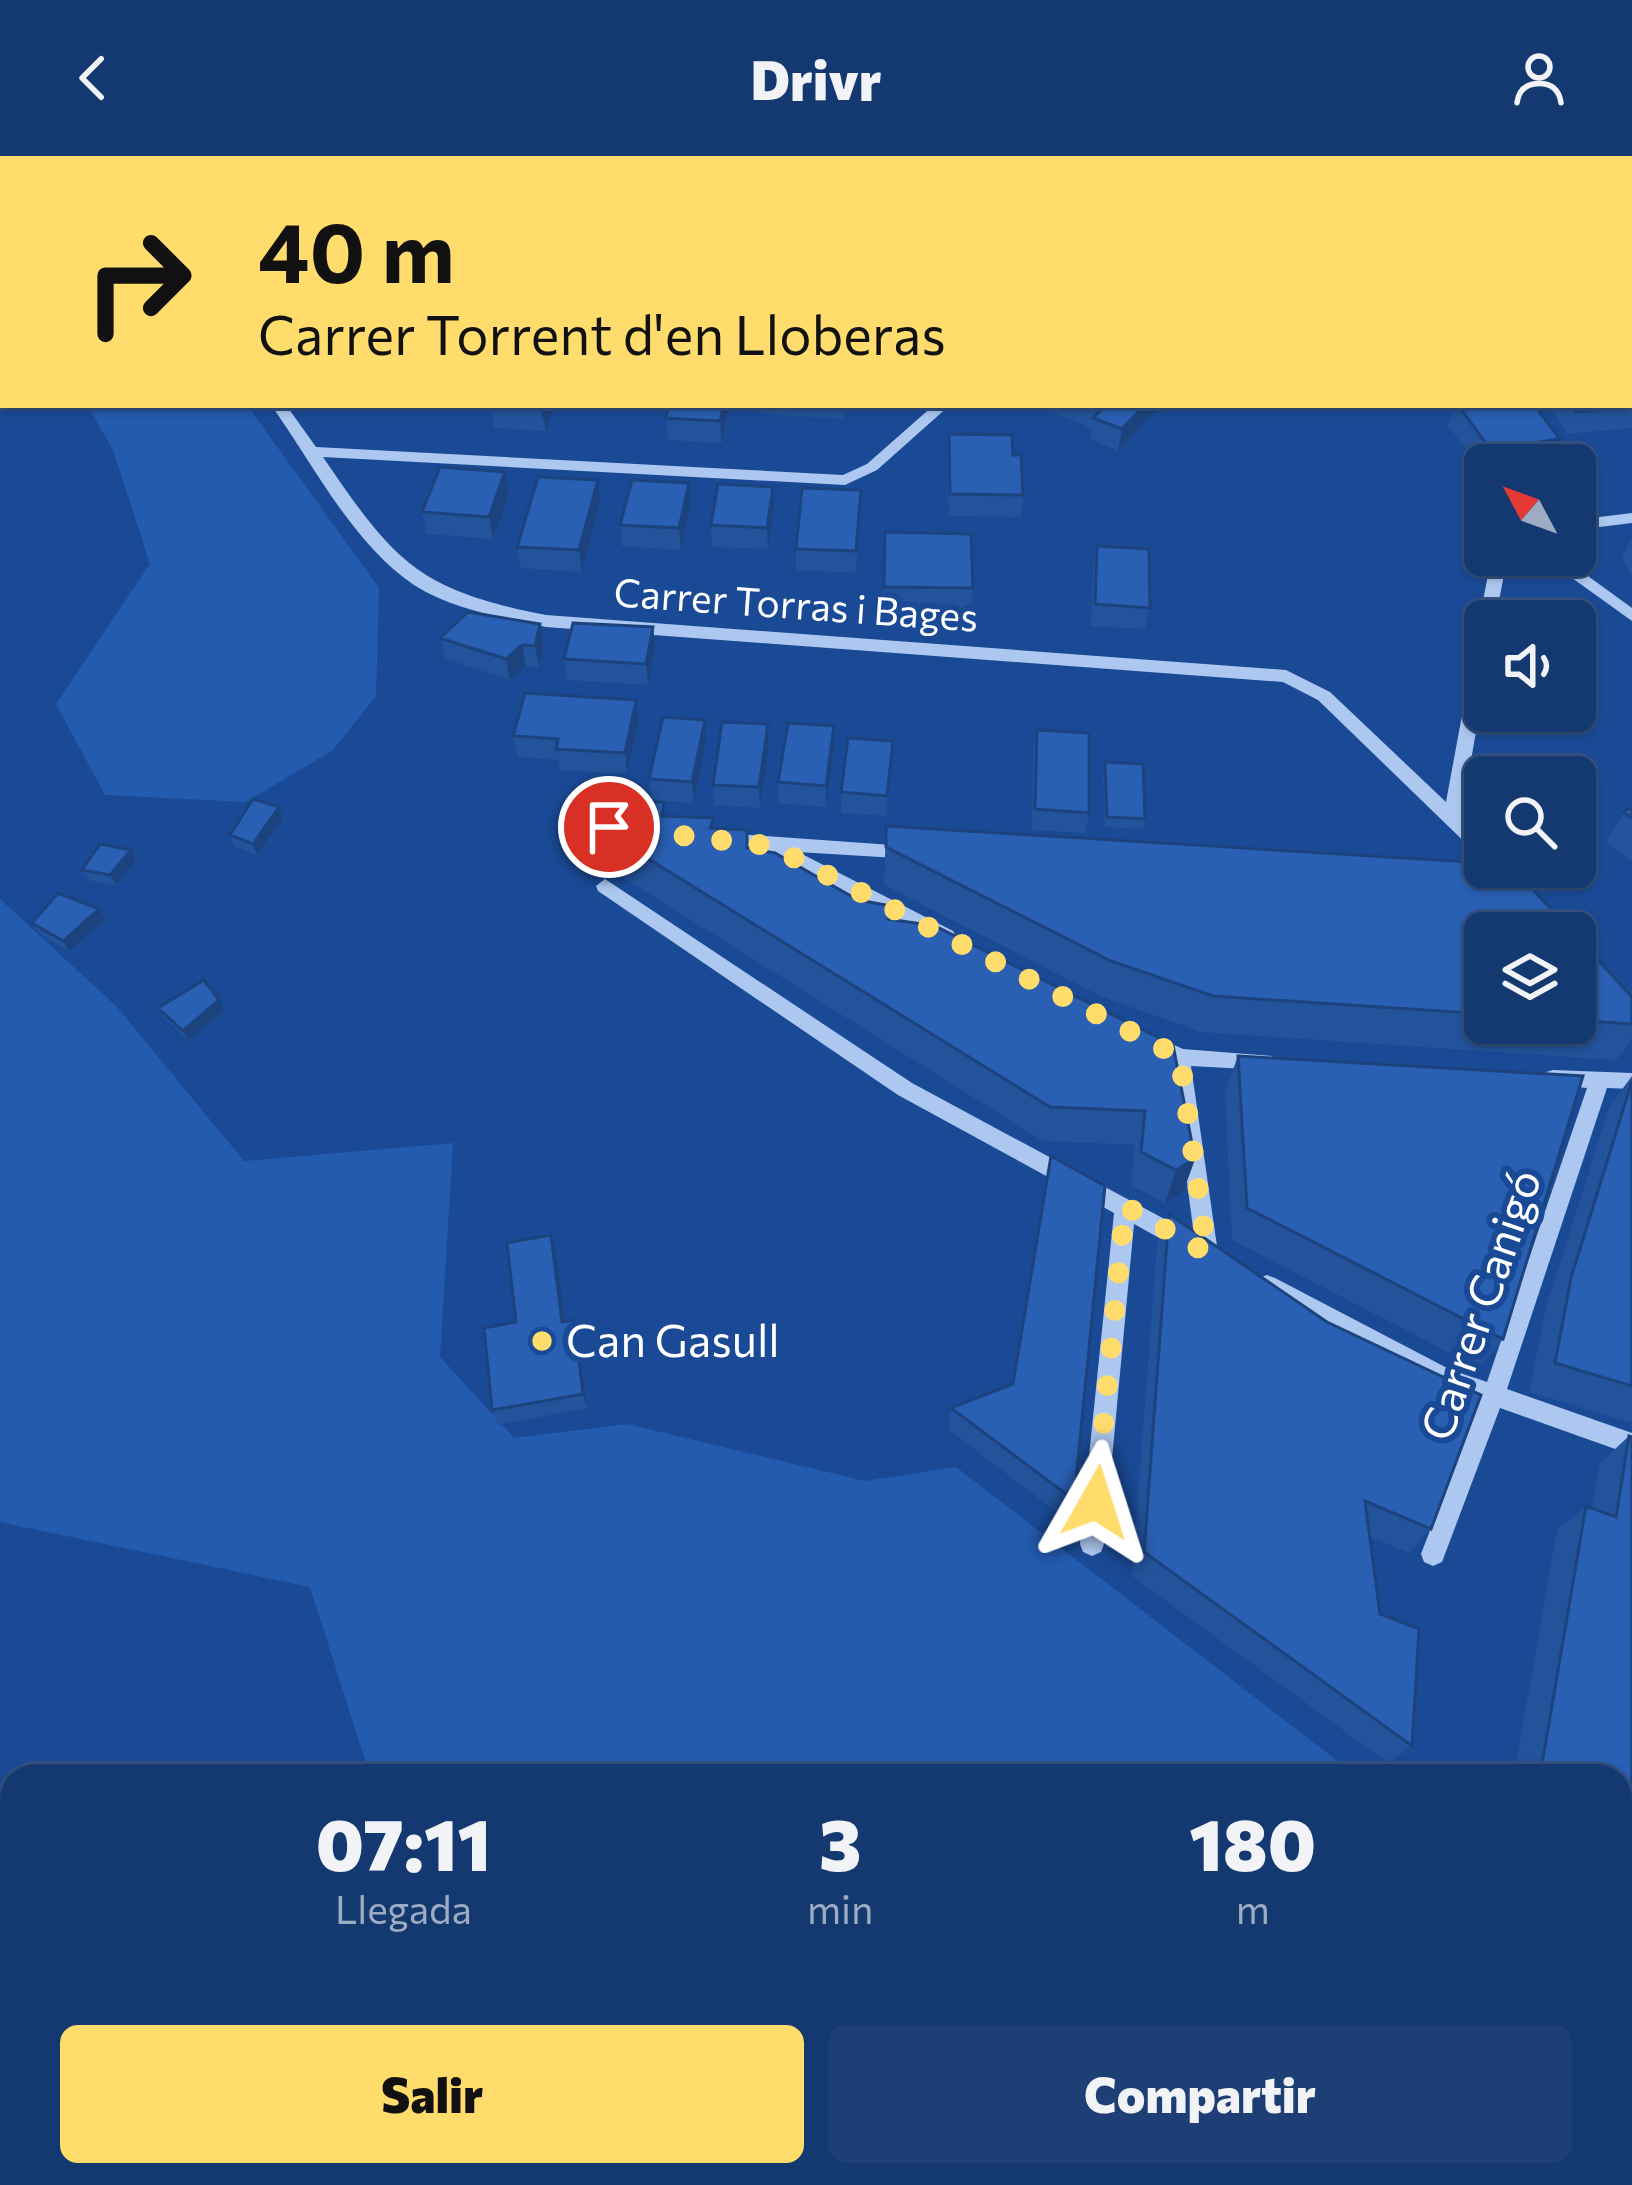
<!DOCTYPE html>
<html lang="es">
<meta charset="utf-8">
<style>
:root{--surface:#143870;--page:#1d3f75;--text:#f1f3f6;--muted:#9dacc3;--line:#335283;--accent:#ffdc6c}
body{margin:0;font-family:Commissioner,sans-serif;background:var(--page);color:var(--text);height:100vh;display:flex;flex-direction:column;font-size:45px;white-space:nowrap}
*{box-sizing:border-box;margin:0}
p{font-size:39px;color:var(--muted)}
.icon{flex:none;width:66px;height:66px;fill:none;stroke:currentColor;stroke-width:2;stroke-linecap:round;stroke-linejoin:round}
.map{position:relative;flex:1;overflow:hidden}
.sheet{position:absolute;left:0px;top:1608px;width:1632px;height:423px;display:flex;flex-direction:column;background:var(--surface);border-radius:36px 36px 0 0;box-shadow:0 3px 9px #0004,0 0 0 3px var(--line)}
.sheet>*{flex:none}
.top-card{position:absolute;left:0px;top:0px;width:1632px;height:252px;box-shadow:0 3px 9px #0004,0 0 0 3px var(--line);background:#ffdc6c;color:#111;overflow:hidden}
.needle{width:78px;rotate:311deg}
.buttons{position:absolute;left:1464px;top:288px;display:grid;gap:24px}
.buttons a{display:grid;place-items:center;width:132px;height:132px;border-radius:18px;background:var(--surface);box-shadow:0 3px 9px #0004,0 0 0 3px var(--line);font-size:60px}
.pin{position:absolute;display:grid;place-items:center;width:102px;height:102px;color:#fff;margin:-51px;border:6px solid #fff;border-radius:50%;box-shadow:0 3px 12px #0007}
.me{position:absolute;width:132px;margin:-66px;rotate:6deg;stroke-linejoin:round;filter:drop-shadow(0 0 9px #0008)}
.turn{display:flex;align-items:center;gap:42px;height:252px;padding:0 60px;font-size:54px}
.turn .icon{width:156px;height:156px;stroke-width:2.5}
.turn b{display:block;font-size:84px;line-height:102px}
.eta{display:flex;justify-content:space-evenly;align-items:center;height:204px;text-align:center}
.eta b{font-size:72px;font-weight:800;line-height:84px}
.primary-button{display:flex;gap:24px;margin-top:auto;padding:24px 60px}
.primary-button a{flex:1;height:138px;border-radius:18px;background:var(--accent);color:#111;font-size:48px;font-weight:800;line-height:138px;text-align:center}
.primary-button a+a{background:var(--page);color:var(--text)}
header{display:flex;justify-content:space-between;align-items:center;height:156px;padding:0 60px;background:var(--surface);font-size:54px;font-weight:800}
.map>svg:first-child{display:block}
.green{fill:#235baf}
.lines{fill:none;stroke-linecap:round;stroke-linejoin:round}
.stream{fill:#a0c2f2;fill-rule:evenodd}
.minor{fill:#adc8f0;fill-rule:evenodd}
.wall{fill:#23539b}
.shaded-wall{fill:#1d437e}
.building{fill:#2960b4;stroke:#1d437e;stroke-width:3}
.route{stroke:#ffdc6c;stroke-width:21;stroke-dasharray:0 37.8}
.poi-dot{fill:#ffdc6c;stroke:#1a4a96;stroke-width:4.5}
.labels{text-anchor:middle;stroke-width:12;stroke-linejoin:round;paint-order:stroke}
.far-street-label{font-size:39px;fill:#fff;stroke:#1a4a96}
.street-label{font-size:45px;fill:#fff;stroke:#1a4a96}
.poi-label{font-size:45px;fill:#fff;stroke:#1a4a96;text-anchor:start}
</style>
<header><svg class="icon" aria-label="back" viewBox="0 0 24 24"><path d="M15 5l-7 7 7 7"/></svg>Drivr<svg class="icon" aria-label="person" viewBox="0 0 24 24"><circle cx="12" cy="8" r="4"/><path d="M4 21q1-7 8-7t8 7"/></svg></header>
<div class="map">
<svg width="1632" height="2029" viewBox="0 0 1632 2029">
<rect width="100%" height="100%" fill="#1a4a96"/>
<path class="green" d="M0,0H549L552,3H3V186Z
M87,249H247L379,432L376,540L333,594L246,646L105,639L56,548L150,408L113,294Z
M0,743L116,850L244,1005L453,987L440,1201L514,1282L627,1268L865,1325L956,1311L1357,1620H370L310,1431L0,1366Z
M816,2019H1056L1047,2029H833Z"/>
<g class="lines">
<path class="stream" d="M0,1650L12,1651V1669L0,1668Z"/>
<path class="minor" d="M1629,118H1632V126H1629Z
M271,249H286L316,291L843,319L867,308L934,249H950L877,314L845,329L323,301C395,407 419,434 546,459L1286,514L1330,536L1446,646L1477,478L1485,472V525L1461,661L1485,683V701L1478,699L1318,544L1283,526L546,471C502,461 453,454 414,429C352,387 314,309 271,249Z
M1632,357V367L1575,374V364Z
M1502,399H1518L1504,419L1495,465H1485V470L1479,465L1488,419Z
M1540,399H1559L1632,452V465Z
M723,677L920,691L922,696L920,701L913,703L798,696L953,775L956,780L953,785H939L764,693L717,689L714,684L717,679Z
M605,723L912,927L1194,1079L1171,906L1143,892L1140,886L1150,878L1183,893L1272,900L1275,906L1272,912L1265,914L1191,910L1218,1097L1215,1104L1207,1106L1199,1104L1195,1091L1187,1095L1179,1093L1134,1068L1104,1388L1101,1396L1092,1400L1083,1396L1080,1388L1114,1057L898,939L598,735L596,730Z
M1553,914L1632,917V933L1607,932L1507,1233L1632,1277V1299L1500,1252L1442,1406L1433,1410L1424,1406L1421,1398L1480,1245L1434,1228L1259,1136L1256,1129L1259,1122L1267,1119L1275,1122L1449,1213L1487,1226L1587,932L1546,928L1543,922L1546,916Z
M1620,1968L1632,1973V2001L1620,1996Z
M1535,2019H1565L1564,2029H1534Z"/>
</g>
<path class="wall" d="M1309,0H1381V3H1308Z
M1416,0H1508L1507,3H1418Z
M1523,0H1620L1619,3H1524Z
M1629,124H1632V175L1629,170Z
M1632,216V272L1567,278L1548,249H1629Z
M490,249H550L551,258L546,275L494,272Z
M729,249L722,287L668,284L666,262Z
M760,249H846L844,263L760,258Z
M1046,249H1162L1118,295L1090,283L1092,272L1046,254Z
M1455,249H1534L1560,283L1550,305L1481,315L1448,269Z
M949,278L1013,299L1023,339L1021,361L949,360L947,300Z
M773,331L774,353L768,393L712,391L711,369Z
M861,334L856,417L796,414V393Z
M509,338L493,383L427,378L422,356Z
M600,346L582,416L521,412L517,391Z
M691,349L681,394L622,390L620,369Z
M885,376L973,432L971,454L883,452Z
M1632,382V421L1622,402Z
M1097,390L1150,452L1145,473L1091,470L1093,412Z
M653,471L655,493L648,529L567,524L564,503Z
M440,482L543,490L539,512L526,510L510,524L446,503Z
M636,544L639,565L627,618L560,614L558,604L518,601L513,580Z
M705,564L706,585L694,647L652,644L649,623Z
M768,568L769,589L760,652L714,649L713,629Z
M1037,574L1089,657L1085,677L1032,674L1033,595Z
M893,585L886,660L841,657V636Z
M834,591L826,651L778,647V626Z
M1105,606L1145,663L1143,673L1105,671L1103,617Z
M279,651L283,662L257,699L234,690L230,679Z
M1632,651V706L1606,686L1624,656Z
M666,660L715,672L747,674L748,693L891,764L1173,889L1195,1003L1183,1036L1165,1047L1131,1029L1135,989L1043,985L619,719L613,681Z
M886,670L1485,777V867H1575V779L1632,841V882L1616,904L1201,876L1102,841L884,729Z
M131,694L136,704L116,729L88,724L82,714Z
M105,764L69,795L39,777L32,767Z
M158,852L224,854L189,885L164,862Z
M1238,900L1503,1183L1479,1212L1232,1084L1225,935Z
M1632,920V1267L1529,1236L1546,1152L1609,951Z
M1051,1000L1074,1344L1066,1363L948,1273L951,1252L1011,1229Z
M1169,1058L1431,1373L1409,1397L1370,1381L1380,1458L1412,1590L1388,1607L1132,1420L1157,1090Z
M551,1079L556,1096L565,1165L574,1164L578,1180L587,1252L498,1269L492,1254L516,1166Z
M1629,1280L1632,1281V1928L1620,1929V1620H1514L1557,1374L1586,1350L1592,1352L1600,1307Z
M1620,2014H1627L1632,2029H1588L1590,2019H1620Z
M1375,2019H1539L1537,2029H1373Z"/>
<path class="shaded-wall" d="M540,249H550L551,258L546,275Z
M724,249H729L722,287L720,265Z
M1145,249H1162L1118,295L1122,273Z
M1560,283L1550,305L1522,309H1485V314L1481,315L1490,293Z
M505,316L509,338L493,383L489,361Z
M598,324L600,346L582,416L579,394Z
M689,327L691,349L681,394L679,372Z
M773,331L774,353L768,393L767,372Z
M540,468L543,490L539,512L535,490Z
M653,471L655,493L648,529L646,508Z
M522,489L526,510L510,524L506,503Z
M636,544L639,565L627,618L625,597Z
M705,564L706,585L694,647L692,626Z
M768,568L769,589L760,652L759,631Z
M834,570V591L826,651V630Z
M279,651L283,662L257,699L253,688Z
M131,694L136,704L116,729L110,719Z
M99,753L105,764L69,795L63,785Z
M219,844L224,854L189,885L183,875Z
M1195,1003L1183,1036L1165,1047L1176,1014Z
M551,1079L556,1096L567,1182L562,1166Z
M574,1164L578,1180L587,1252L583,1238Z"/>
<path class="building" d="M1130,0H1150L1157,3H1125Z
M1629,216H1632V251L1576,256L1572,249H1629Z
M490,249H544L542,253Z
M669,249H724L720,265L666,262Z
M1092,249H1145L1122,273L1093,262L1102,253Z
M1458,249H1534L1560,283L1490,293Z
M949,278L1012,279L1013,299H1021L1023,339L950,338Z
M440,311L505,316L489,361L422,356Z
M538,321L598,324L579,394L517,391Z
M632,324L689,327L679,372L620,369Z
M718,328L773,331L767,372L711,369Z
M802,332L861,334L856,395L796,393Z
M885,376L971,378L973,432L884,431Z
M1097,390L1149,393L1150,452L1095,448Z
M468,456L540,468L535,490L522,489L506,503L440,482Z
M573,467L653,471L646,508L564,503Z
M525,537L636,544L625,597L556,593L558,583L513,580Z
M663,561L705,564L692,626L649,623Z
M722,566L768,568L759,631L713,629Z
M788,567L834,570L826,630L778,626Z
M1037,574L1089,577V657L1035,653Z
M848,582L893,585L887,640L841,636Z
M1105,606L1143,608L1145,663L1107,661Z
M253,643L279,651L253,688L230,679Z
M664,646L662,660L714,662L710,672L747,674V692L775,697L858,744L891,750L888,763L935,770L1173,889L1195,1003L1176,1014L1141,996L1145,955L1050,951L613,681L621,647Z
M1632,651V662L1624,656Z
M886,670L1485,707V711H1512L1573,777H1485V858L1213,840L1111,805L886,691Z
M100,688L131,694L110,719L82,714Z
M58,737L99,753L63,785L32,767Z
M1575,779L1632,841V868L1575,864Z
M204,824L219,844L183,875L158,852Z
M1238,900L1583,920L1503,1183L1247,1052Z
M1632,925V1230L1555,1207L1571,1122Z
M1051,1000L1105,1030L1074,1344L951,1252L1013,1228Z
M1169,1058L1327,1166L1481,1239L1431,1373L1365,1345L1380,1458L1419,1473L1412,1590L1144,1396Z
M551,1079L562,1166L574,1164L583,1238L492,1254L484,1172L516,1166L507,1087Z
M1629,1280L1632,1281V1924L1620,1918V1620H1540L1586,1350L1616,1361Z
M1627,2014L1632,2017V2029H1624Z
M1401,2019H1539L1537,2029H1399Z"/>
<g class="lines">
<path class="route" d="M609,671L771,690L1180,901L1207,1097L1125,1050L1096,1346"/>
</g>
<circle class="poi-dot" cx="542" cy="1185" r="12"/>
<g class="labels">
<g class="far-street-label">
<text transform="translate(796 449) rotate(4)" y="14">Carrer Torras i Bages</text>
</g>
<g class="street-label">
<text transform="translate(1481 1149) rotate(-71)" y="16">Carrer Canigó</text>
</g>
<g class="poi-label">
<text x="566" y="1201">Can Gasull</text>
</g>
</g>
</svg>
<div class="buttons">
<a><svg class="needle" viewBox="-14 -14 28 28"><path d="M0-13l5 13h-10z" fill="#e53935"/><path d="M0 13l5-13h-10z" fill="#9dacc3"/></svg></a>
<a><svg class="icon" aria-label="sound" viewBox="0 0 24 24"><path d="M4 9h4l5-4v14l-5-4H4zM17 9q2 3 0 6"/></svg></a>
<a><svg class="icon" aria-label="search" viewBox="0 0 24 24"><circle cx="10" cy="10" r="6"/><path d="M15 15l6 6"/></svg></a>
<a><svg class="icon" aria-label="layers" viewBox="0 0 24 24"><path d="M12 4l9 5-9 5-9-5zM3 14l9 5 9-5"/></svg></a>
</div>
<div class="pin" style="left:609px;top:671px;background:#d93025"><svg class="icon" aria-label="arrive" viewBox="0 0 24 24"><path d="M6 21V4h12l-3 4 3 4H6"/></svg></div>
<svg class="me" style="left:1096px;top:1346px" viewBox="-20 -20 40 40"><path d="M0-17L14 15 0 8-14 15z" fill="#ffdc6c" stroke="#fff" stroke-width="4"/></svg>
<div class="top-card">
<div class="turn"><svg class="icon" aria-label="right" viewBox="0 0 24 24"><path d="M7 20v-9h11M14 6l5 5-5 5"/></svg><div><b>40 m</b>Carrer Torrent d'en Lloberas</div></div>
</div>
<section class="sheet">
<div class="eta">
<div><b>07:11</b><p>Llegada</p></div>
<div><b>3</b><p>min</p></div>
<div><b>180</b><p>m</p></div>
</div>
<div class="primary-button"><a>Salir</a><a>Compartir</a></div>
</section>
</div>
